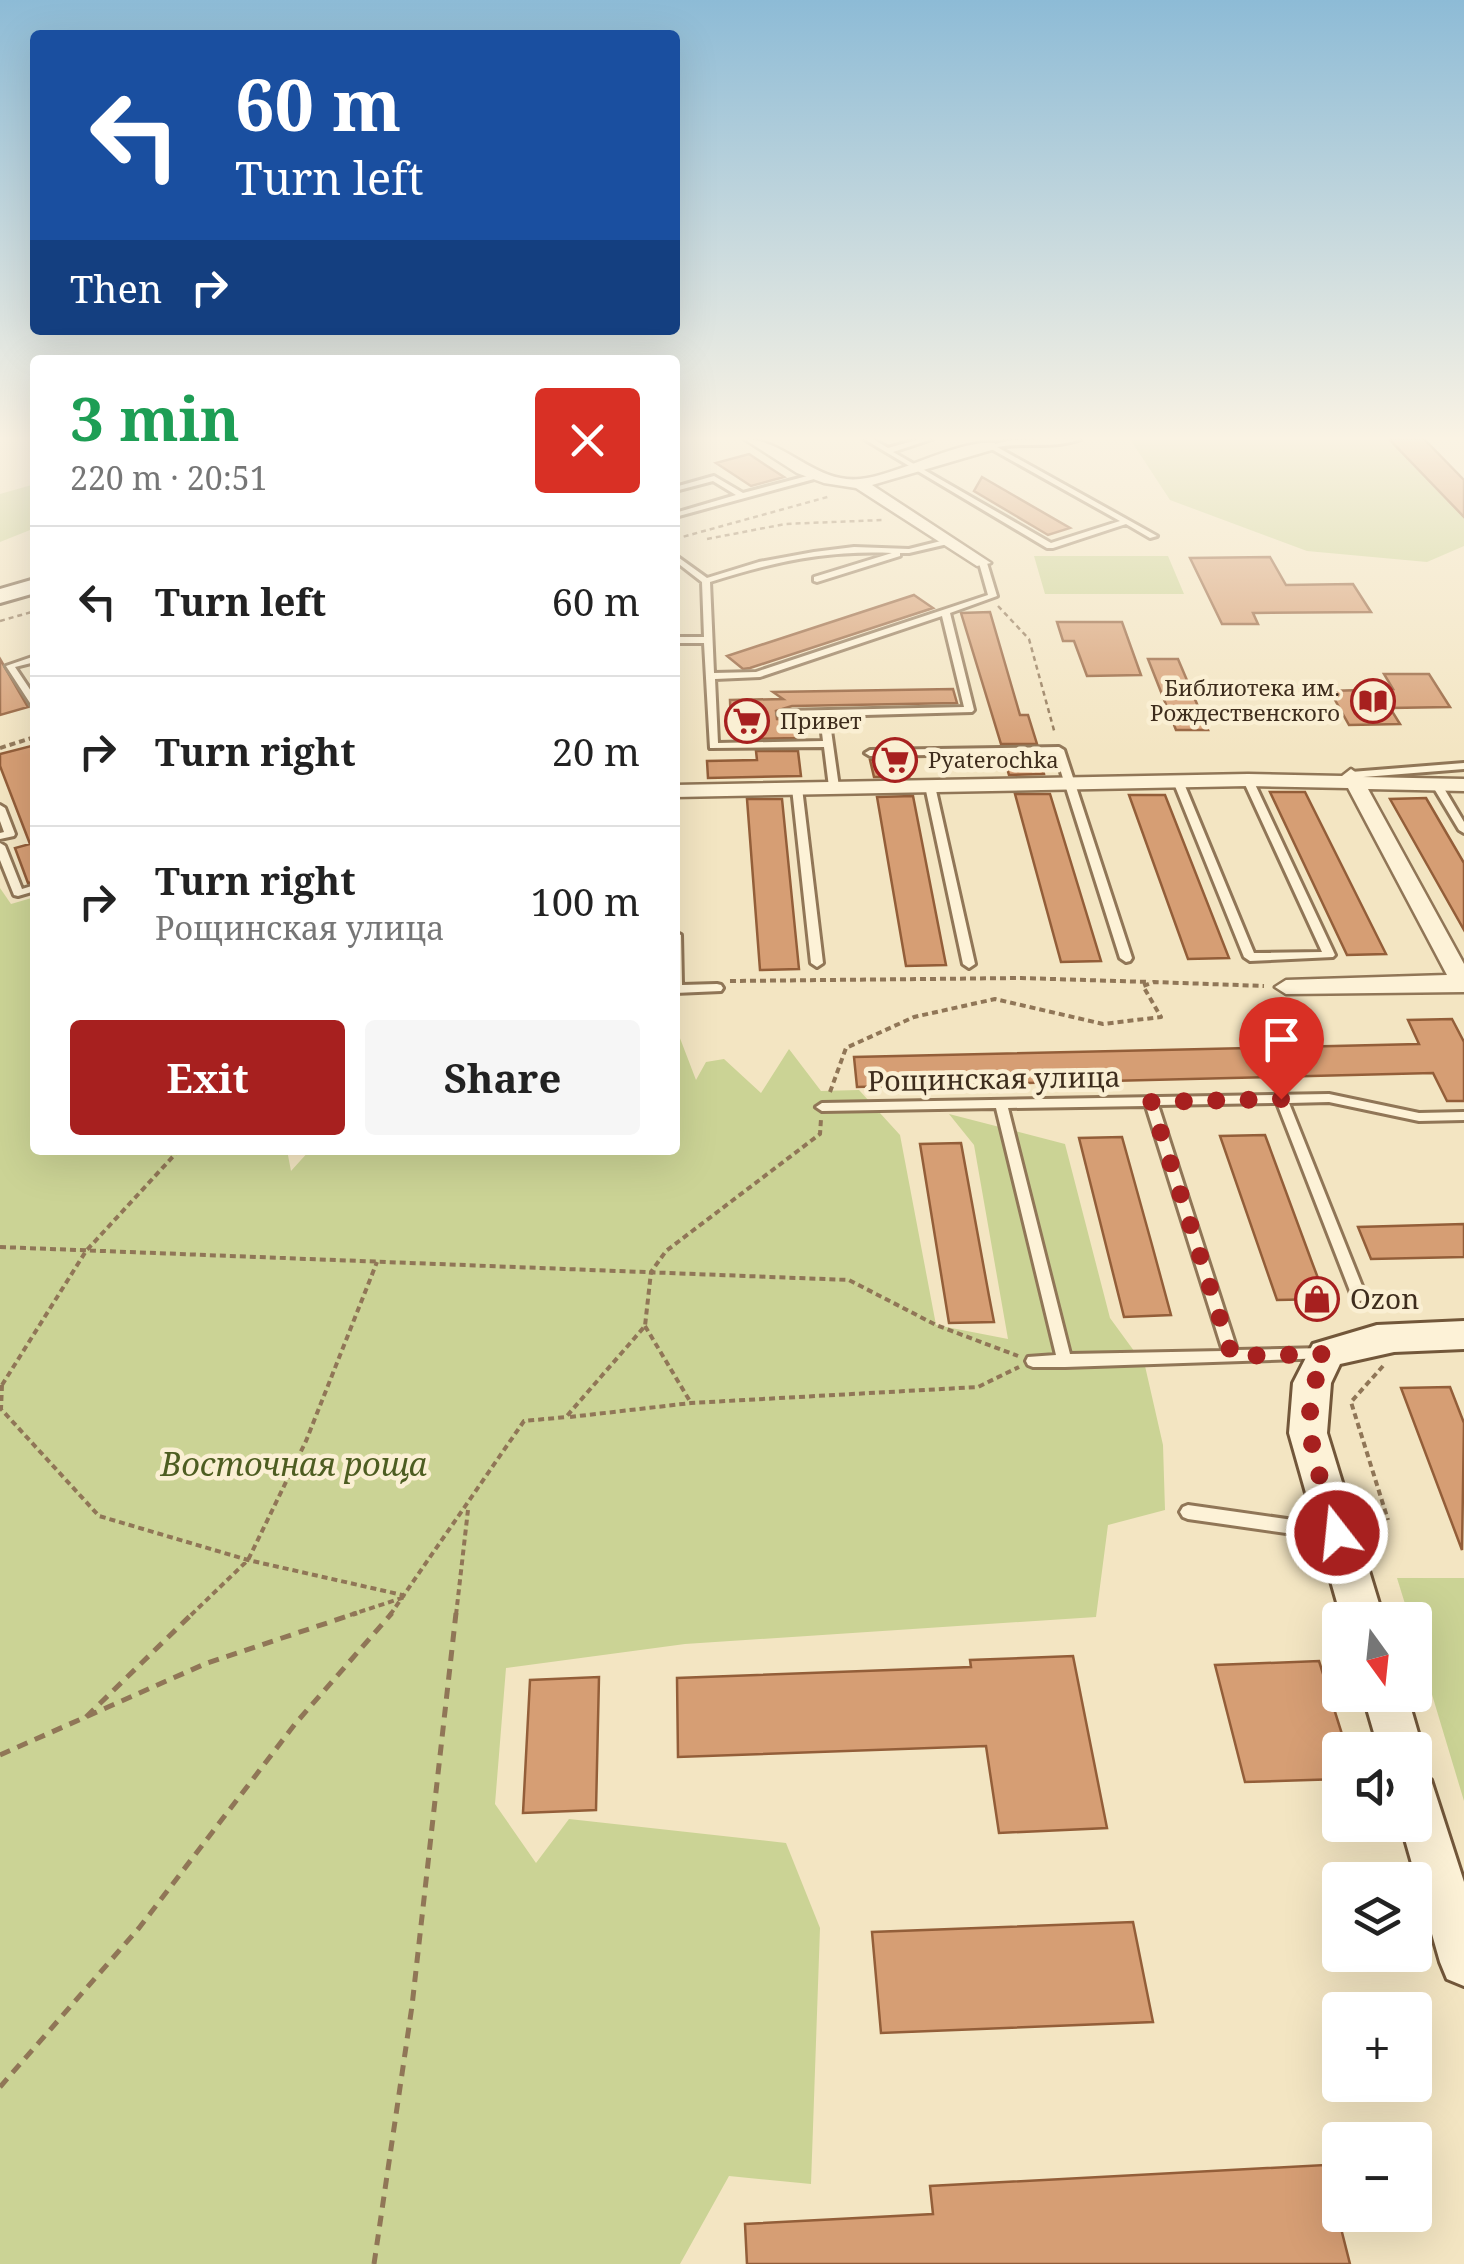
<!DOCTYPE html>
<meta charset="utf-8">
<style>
:root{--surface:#fff;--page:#f6f6f6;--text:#222;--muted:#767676;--line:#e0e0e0;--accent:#a7201f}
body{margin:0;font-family:"Noto Serif",serif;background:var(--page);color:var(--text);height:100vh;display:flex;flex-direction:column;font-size:38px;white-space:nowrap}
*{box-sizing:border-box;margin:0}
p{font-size:32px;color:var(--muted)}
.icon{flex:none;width:55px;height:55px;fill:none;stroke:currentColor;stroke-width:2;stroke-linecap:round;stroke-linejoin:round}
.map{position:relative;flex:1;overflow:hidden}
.side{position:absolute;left:30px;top:355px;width:650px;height:800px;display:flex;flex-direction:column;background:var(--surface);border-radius:10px;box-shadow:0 10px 40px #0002}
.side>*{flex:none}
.top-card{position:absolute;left:30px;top:30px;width:650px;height:305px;border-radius:10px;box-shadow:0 10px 40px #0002;background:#1a4fa0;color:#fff;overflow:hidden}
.needle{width:65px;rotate:165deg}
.controls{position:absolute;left:1322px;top:1602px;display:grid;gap:20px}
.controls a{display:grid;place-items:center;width:110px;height:110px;border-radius:10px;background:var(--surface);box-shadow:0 10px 40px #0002;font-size:50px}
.pin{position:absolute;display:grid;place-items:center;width:85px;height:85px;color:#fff;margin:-102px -42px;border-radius:50% 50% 50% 0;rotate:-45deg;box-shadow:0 0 10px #0007}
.pin .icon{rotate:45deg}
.me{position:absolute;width:110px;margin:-55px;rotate:344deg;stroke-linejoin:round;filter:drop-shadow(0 0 8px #0008)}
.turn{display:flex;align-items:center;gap:35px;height:210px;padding:0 40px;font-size:45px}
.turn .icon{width:130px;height:130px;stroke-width:2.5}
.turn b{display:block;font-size:70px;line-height:85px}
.then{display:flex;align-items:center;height:95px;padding:0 40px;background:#0003;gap:20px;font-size:38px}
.round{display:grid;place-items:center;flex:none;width:105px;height:105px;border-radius:10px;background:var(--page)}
.summary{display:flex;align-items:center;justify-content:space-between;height:170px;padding:0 40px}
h1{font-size:60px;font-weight:700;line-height:75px;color:#1e9e55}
.cta{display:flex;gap:20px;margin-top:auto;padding:20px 40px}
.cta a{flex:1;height:115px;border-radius:10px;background:var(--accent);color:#fff;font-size:40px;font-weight:700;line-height:115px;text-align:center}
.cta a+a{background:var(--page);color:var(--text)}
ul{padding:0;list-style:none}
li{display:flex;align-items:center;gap:30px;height:150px;padding:0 40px;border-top:2px solid var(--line)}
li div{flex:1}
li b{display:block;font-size:38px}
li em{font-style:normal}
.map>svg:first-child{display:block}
.green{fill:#cbd395}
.building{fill:#d69e74;stroke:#935e39;stroke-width:2.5}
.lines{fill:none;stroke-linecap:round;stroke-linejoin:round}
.lane-casing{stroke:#907657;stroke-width:6}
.street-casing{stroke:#907657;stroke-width:5}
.secondary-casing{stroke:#72573a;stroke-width:6}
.path-far2{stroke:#907657;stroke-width:2.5;stroke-dasharray:5 4;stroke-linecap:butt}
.path-far1{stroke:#907657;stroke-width:4;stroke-dasharray:6 4;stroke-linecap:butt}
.path{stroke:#907657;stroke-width:5;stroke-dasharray:11 8;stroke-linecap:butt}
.lane{fill:#fdf2d7;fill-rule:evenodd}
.street{fill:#fdf2d7;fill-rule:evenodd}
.secondary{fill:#fdf2d7;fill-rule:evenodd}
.route{stroke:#a7201f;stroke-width:18;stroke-dasharray:0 32.4}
.labels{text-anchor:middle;stroke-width:9;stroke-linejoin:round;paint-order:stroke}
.far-poi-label{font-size:22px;fill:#3e2d1d;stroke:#faefd3;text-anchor:start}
.street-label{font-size:28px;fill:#3e2d1d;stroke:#faefd3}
.poi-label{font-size:28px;fill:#3e2d1d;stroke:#faefd3;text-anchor:start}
.near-park-label{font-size:32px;font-style:italic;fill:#4d5d21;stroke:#faefd3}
</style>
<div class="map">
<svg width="1464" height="2264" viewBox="0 0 1464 2264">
<rect width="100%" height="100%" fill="#f3e5c2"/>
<path class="green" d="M1130,439H1423L1464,480V546L1427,562L1307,551L1170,500Z
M35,484V528L0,542V494Z
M1168,556L1184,594H1045L1034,556Z
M0,888L11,904L35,897V1150H287L291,1171L310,1150H675V1033H678L696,1080L706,1062L724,1059L761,1093L789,1049L821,1091L859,1090L900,1135L936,1325L1008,1339L974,1145L949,1114L1065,1144L1110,1318L1145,1366L1163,1445L1165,1510L1108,1525L1096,1617L685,1644L506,1668L495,1804L536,1863L569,1819L786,1843L820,1928L811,2184L729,2176L680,2264H0Z
M1397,1578H1464V1801L1415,1638V1620H1410Z"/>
<path class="building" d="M1389,439H1424L1464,480V517Z
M749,454L767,466L784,477L751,486L716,463Z
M982,477L1070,528L1048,535L974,491Z
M1270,557L1286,585L1353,584L1371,612L1253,613L1258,624H1222L1190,558Z
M914,595L933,608L750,668L743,669L727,656Z
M990,612L1020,715H1028L1037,744H1001L961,613Z
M1057,622H1122L1141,675L1087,676L1074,641H1063Z
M0,659L28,707L0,715Z
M1148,659H1178L1208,730H1176Z
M1384,674H1429L1450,707L1390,708L1400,724L1349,725L1330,691L1393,689Z
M953,689L957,703L792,706L776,711L777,719L794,720L796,738L755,739L754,726H731L730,700L783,699L773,692Z
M35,745V882L28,883L15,848L30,844L0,766V754Z
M756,751H798L801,776L708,778L707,761L757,760Z
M1041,757L1044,774L1009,775L1004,758Z
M905,759L909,777H874L870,760Z
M1270,792H1305L1386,954L1347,955Z
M1015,794H1050L1101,961L1061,962Z
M1129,795H1165L1229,958L1188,959Z
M913,796L937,919L946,965L906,966L877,797Z
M1426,798L1464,863V930L1390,799Z
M747,799H782L799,969L760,970Z
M1452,1019L1464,1042V1101H1447L1433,1073L857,1087L854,1057L1419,1044L1408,1020Z
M1265,1135L1313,1265L1326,1299L1277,1300L1220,1136Z
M1122,1137L1152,1245L1171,1315L1124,1317L1079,1138Z
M961,1143L989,1296L994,1322L949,1323L920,1144Z
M1464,1224V1257L1371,1259L1358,1227Z
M1450,1387L1464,1423L1462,1550L1401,1388Z
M1073,1656L1107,1828L999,1833L986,1746L678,1757L677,1678L971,1667L970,1660Z
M1319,1661L1347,1750H1340V1779L1245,1782L1215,1665Z
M599,1677L596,1810L523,1813L530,1680Z
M1133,1922L1153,2022L881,2033L872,1932Z
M1325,2165L1350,2264H747L745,2224L933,2214L930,2186Z"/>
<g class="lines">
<g class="lane-casing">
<path id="lane" d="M864,439H873L888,448L920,439H932L893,452L1051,543L1120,521L986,446L1012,440L1081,439C1055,449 1025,442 997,447L1157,536L1150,538L1126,524L1053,548H1047Z
M811,475H814V479L675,517V513L736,495L713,481L675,491V487L714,476L743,493Z
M949,539L953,541L952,543L909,553H900V556L817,582L814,581V577L892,553C827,550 772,562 710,582L714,673L756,672L988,595L979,563L983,561L987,563L997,596L950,613L974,710L972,712L829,716L839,787L834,790L829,787L824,747L710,748L704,643H675V637H704L702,582L675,561V555L707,578L759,562L814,552L854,547L909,549ZM942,616L964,707L783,711L778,714L780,716H820L823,741L718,743L715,679L760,677Z
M35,656V662L15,667L35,697V707L32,706L6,666Z
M1059,747L1064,750L1132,958L1130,961L1126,962L1120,958L1055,753L870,756L865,753L870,750Z
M1464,763V769L1351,778L1346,775L1351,772Z
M1248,777L1253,780L1335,955L1333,957L1250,961L1244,957L1173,781L1175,779L1178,778L1183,781L1254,953L1322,952L1243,780Z
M1437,782L1442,785L1464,822V833L1459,830L1432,785Z
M930,783L935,786L975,964L969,968L963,964L925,786Z
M797,785L802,788L823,963L817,967L811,963L792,788Z
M0,805L5,808L15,834L14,836L0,839V833L4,832L0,821Z
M0,843L5,846L22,889L35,885V891L18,896L14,895L0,860Z
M675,932L681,935L682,985L717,984L721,985L723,988L721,991L675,993Z
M1329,1094L1419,1113L1464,1112V1120L1419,1121L1329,1102L1289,1103L1366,1296L1364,1300L1359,1301L1354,1300L1352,1296L1277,1103L1158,1105L1237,1350L1323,1348L1328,1350L1330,1354L1328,1358L1065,1367H1033L1028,1365L1026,1361L1028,1357L1056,1355L996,1108L822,1111L816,1107L822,1103ZM1146,1106L1223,1351L1070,1354L1008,1108Z
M1188,1505L1329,1525L1334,1527L1337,1532L1334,1537L1329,1539L1188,1519L1183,1517L1180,1512L1183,1507Z"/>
</g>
<g class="street-casing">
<path id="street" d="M744,439C785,439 815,484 860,479C899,475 958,439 995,443V449L872,485L991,563L977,566L856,488L824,483L797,473Z
M1351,769L1362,777L1464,779V791L1368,789L1464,964V992L1286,994L1275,987L1286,980L1447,975L1348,788L1248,786L675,797V785L1248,774L1342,776Z"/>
</g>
<g class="secondary-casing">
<path id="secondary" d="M35,579V593L0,603V589Z
M1464,1321V1349L1394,1352L1340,1364L1331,1383L1327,1433L1384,1620H1342L1289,1433L1293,1383L1313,1344L1377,1325Z
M1363,1695H1407L1423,1750L1417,1765L1415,1750H1379Z
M1415,1773L1431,1780L1464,1882V1986L1447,1979L1440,1962L1401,1825H1415Z"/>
</g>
<path class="path-far2" d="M675,539L831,496
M707,539L785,524L882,520
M998,606L1029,639L1055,734
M0,621L35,611"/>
<path class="path-far1" d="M0,748L35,737
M730,981L1021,978L1150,982
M830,1092L846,1048L914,1017L995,999L1103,1024L1161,1017L1143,986L1154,982L1264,986
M0,1247L849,1280L936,1325L1018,1356
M645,1326L691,1403
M1383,1366L1351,1402L1388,1520
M2,1385L1,1409L99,1516L248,1560L407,1596
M2,1385L86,1251L179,1150
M570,1417L691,1403L978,1387L1019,1367
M191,1615L248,1560L306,1441L377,1262
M350,1615L405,1597
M390,1615L524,1421L566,1417L645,1326L651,1272L666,1251L820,1134L821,1119
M456,1615L468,1510"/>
<path class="path" d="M86,1717L193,1613
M0,1755L207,1663L357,1613
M0,2087L139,1928L295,1724L392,1613
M374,2264L412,2006L456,1613"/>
<use href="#lane" class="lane"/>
<use href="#street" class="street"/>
<use href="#secondary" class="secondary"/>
</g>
<linearGradient id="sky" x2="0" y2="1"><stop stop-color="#8dbbd6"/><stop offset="0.58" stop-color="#faf3e4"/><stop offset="1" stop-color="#faf3e4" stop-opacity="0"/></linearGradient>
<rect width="1464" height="756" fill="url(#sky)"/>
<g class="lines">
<path class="route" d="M1281,1099L1151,1102L1232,1356L1326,1354C1293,1421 1318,1466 1337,1533"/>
</g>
<defs>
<g id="library-ring" transform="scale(2.25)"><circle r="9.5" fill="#faefd3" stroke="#a7201f" stroke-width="1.5"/><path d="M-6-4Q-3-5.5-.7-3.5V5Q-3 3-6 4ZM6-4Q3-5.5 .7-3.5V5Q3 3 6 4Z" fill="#a7201f"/></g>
<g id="supermarket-ring" transform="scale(2.25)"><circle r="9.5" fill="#faefd3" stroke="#a7201f" stroke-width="1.5"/><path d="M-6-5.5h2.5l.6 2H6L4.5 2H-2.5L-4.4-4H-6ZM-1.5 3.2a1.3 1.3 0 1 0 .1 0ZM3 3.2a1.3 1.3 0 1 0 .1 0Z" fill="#a7201f"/></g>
<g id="shop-ring" transform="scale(2.25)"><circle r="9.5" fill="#faefd3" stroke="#a7201f" stroke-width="1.5"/><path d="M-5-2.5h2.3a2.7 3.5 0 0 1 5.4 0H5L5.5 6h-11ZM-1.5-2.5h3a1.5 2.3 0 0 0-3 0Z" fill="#a7201f"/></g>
</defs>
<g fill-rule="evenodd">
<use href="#library-ring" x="1373" y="701"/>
<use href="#supermarket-ring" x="747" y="721"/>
<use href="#supermarket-ring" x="895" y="760"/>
<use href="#shop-ring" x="1317" y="1299"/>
</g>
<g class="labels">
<g class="far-poi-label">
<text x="1340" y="696" text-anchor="end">Библиотека им.<tspan x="1340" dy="25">Рождественского</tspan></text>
<text x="780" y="729">Привет</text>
<text x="928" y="768">Pyaterochka</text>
</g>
<g class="street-label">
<text transform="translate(994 1079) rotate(-1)" y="10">Рощинская улица</text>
</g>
<g class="poi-label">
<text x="1350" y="1309">Ozon</text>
</g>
<g class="near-park-label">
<text x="294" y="1476">Восточная роща</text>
</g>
</g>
</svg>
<div class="controls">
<a><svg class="needle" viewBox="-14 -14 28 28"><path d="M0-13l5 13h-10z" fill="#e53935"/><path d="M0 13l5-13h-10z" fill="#767676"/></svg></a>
<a><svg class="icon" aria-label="sound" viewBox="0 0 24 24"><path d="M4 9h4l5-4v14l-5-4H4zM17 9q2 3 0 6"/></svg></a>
<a><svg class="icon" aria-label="layers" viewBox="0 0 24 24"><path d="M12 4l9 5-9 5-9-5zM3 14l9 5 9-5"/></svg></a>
<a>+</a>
<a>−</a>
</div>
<div class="pin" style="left:1281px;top:1099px;background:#d93025"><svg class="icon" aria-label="arrive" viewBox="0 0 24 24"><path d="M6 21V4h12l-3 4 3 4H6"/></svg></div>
<svg class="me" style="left:1337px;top:1533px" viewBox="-20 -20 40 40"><circle r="17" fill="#a7201f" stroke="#fff" stroke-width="3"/><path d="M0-11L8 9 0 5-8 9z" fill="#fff"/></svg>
<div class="top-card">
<div class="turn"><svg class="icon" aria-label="left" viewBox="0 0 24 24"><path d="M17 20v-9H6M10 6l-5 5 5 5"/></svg><div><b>60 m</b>Turn left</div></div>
<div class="then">Then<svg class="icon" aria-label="right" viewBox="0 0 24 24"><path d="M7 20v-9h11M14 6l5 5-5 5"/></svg></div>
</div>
<section class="side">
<div class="summary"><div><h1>3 min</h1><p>220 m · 20:51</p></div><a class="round" style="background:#d93025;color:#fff"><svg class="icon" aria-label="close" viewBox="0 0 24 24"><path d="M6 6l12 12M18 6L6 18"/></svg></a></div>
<ul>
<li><svg class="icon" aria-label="left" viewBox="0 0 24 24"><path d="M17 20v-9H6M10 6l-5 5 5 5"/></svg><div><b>Turn left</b></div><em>60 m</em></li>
<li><svg class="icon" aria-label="right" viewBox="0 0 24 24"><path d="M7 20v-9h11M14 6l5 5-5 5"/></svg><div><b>Turn right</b></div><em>20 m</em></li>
<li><svg class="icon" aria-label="right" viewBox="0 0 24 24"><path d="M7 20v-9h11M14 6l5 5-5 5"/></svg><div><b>Turn right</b><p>Рощинская улица</p></div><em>100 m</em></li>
</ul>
<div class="cta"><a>Exit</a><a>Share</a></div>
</section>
</div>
